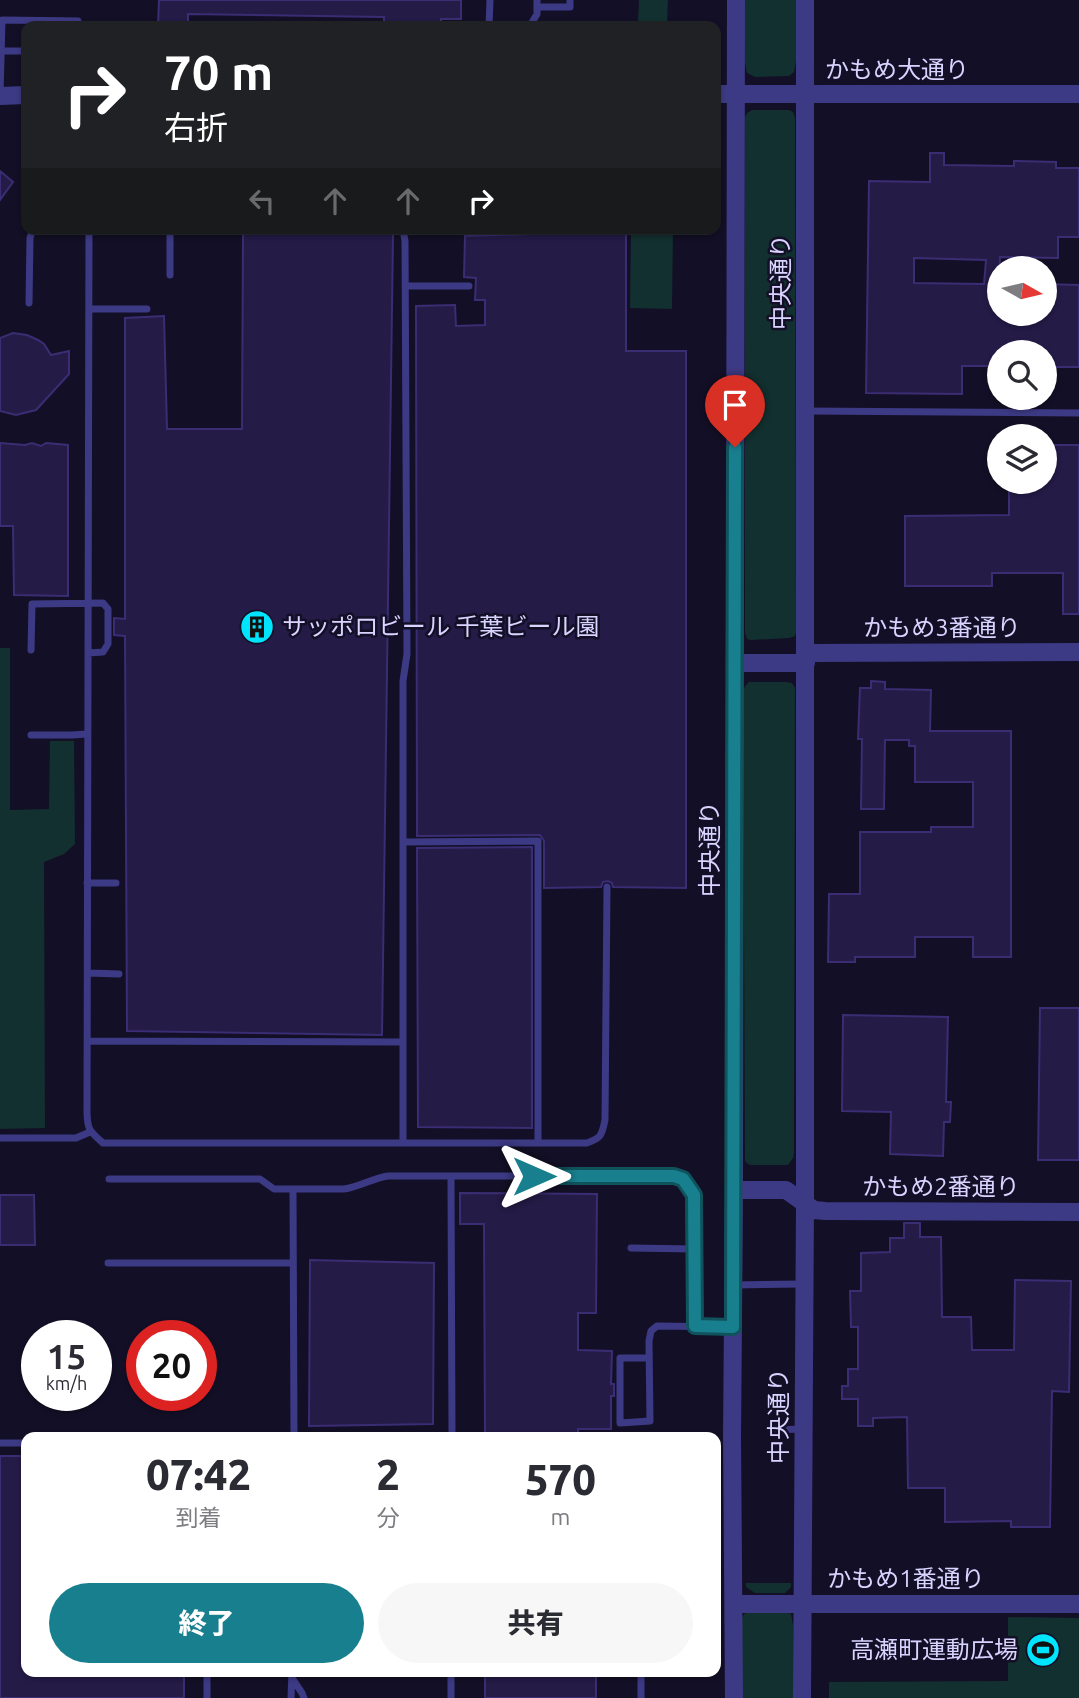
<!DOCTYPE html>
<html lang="ja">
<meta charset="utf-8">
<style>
:root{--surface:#fff;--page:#f7f7f7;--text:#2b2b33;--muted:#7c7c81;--accent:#187f8f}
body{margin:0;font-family:Ubuntu,"Noto Sans JP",sans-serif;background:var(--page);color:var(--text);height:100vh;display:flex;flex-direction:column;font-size:26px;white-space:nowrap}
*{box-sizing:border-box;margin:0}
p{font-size:23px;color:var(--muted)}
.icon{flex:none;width:38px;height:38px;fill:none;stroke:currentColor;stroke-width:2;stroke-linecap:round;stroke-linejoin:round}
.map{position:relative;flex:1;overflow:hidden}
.side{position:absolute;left:21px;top:1432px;width:700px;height:245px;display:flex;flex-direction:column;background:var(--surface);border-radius:14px;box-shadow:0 2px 5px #0004}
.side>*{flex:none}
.guide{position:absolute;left:21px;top:21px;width:700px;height:214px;border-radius:14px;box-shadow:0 2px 5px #0004;background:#202124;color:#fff;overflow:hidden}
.needle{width:46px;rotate:98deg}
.controls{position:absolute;left:987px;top:256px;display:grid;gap:14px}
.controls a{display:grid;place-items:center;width:70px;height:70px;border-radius:50%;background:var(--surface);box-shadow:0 2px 5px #0004;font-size:35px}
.speed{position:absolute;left:21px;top:1320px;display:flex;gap:14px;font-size:35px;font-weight:700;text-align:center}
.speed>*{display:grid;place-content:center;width:91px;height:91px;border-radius:50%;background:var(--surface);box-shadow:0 2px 5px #0004;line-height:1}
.speed small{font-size:18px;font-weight:400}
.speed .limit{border:10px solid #d22;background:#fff;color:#111}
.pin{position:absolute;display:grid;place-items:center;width:60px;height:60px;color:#fff;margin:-72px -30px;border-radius:50% 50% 50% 0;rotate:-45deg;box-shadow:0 0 7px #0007}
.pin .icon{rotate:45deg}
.me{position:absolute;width:77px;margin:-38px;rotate:90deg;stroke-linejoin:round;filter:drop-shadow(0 0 5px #0008)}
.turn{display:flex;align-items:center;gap:24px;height:147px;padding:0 28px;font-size:32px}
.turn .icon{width:91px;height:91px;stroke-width:2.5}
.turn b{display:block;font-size:49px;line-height:60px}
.lanes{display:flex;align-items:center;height:66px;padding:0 28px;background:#0003;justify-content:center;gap:35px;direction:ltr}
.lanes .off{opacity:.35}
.eta{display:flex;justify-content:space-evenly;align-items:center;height:119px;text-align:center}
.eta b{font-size:42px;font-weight:800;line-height:49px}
.cta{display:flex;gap:14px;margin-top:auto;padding:14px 28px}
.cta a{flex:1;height:80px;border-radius:42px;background:var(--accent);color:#fff;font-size:28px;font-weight:800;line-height:80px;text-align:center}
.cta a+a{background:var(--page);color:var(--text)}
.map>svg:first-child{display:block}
.green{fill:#12302f}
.building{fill:#241b47;stroke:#3b2d73;stroke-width:2;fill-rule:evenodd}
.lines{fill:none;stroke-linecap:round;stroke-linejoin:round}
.service{stroke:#3d3a85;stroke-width:7}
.tertiary{stroke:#3d3a85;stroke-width:18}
.route-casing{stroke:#10535d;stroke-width:18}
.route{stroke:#187f8f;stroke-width:12}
.labels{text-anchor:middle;stroke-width:5;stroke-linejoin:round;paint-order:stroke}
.street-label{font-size:24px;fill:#d9d4ff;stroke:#130f26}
.poi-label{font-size:24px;fill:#d9d4ff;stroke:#130f26;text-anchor:start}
</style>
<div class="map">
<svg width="1079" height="1698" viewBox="0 0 1079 1698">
<rect width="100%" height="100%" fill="#130f26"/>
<path class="green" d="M639,0H668L667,26H593V23H638Z
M745,0H796V61L794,72L789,76L755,77L747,73L745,63Z
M752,110H789L793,112L795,118L796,632L795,636L789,638L751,640L747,639L745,633V117L747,113Z
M631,229H673L672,309L630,308Z
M0,648H10V810L49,809L50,741H74L75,844L64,854L44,862L45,1128L0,1129Z
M749,682H786L792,683L795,688L794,1153L793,1158L788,1165H751L748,1164L745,1161L743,691L745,686Z
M746,1583H791V1587L785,1593H755L746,1587Z
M786,1611L791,1614L793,1625L794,1698H741L742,1618L744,1614L749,1612Z
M1008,1617L1079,1618V1698H829V1682L1008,1681Z"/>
<path class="building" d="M159,0H461V19H441V26H384V17L188,14V26H158Z
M930,153H944V165L1014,166V161L1056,162V168H1079V237H1058V258L1000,257L999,284V313H1045V284L1079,285V367H1045V352H999V366H962V394L866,393L869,181L930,182ZM914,258L986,260L984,284L914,283Z
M0,171L13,182L0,200Z
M559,229H626V351H686V888L613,887L612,883L608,881L603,882L601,887L544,888V841L540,835L417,836L416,306L455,305L456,326L485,325V300H475L476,278L464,277L465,236L559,233Z
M243,233L393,234L382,1035L127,1031L125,636L114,635V618L125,619V318L164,316L167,429H242Z
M13,333L27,335L38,340L44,344L51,355L69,351V374L36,410L16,415L0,411V338Z
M0,443L25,445L32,443L41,446L46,443L68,445V596L14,595L13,526H0Z
M1045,445H1079V614H1063V573H992V586H905V516L1009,515V481H1045Z
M871,681L885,682V689L931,690L930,731H1011V957H973V937H915V957H855V962H828L829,894H860V832H931V827H973V782H915V746H909V740H885L884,809H861L862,739H858L860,688H871Z
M532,847V1128L418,1127L417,848Z
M1040,1008H1079V1160H1038Z
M843,1015L948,1017L946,1102H951L950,1122H944L943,1156L890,1154L891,1112L842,1111Z
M460,1193L597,1194L596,1313H578V1350L612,1351L611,1384H614V1396H611V1429H578V1437H485L484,1224H460Z
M0,1195H34L35,1245H0Z
M904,1223H920V1237H941L942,1317H971L972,1350H1014L1015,1280L1071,1281L1069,1392L1052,1391L1050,1527H1011V1521L945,1522V1488H908L907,1417L873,1418V1426H858V1399H842V1386H848V1369H858V1327H851L850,1291H861V1253L890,1252V1238H904Z
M310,1260L434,1263L433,1424L309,1426Z
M0,1456H26V1671H184V1698H0Z
M485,1671H596V1698H485Z"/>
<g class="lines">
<path class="service" d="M537,7H570V0
M489,26L490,0
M530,26L537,14V0
M1,51H26
M0,95L2,20L78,21V26
M89,229L87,1110C87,1129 89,1131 103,1143H587C602,1138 602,1134 605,1120L607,887
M403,229L405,241L407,654L403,681V1142
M170,275V229
M405,286H469
M29,303L30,238L33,229
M90,309H147
M807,411L1079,413
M31,650L32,604L103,603L108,609V644L103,652L88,653
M31,735H72L87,734
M403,842L538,841V1143
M87,883H116
M88,973L119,974
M87,1041L403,1042
M0,1138H76L90,1132
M451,1177L452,1437
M109,1179H260L274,1189H344C359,1187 373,1178 388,1176H673L683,1179L694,1195L695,1326
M293,1189L294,1437
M631,1248L695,1249
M108,1263H293
M734,1285L803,1284
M649,1358H620V1423L650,1421L649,1341L651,1331L657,1326L732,1327
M772,1430L803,1429
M0,1443H26
M207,1671V1698
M451,1671V1698
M641,1671V1698
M292,1678L302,1693L304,1698
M291,1698L292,1671"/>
<path class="tertiary" d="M716,94H1079
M0,96L26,95
M806,653L1079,652
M735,663H806
M734,1190H786L814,1210L825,1211L1079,1212
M734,1604H1079
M734,1698L732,1439L734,1190L736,0
M802,1698L805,1204V0"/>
</g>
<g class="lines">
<g class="route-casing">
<path id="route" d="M534,1176H674L683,1179L694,1195L695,1326L733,1327L735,447"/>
</g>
<use href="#route" class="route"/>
</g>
<defs>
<g id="building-disc" transform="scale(1.75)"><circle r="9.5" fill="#00e5ff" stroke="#130f26"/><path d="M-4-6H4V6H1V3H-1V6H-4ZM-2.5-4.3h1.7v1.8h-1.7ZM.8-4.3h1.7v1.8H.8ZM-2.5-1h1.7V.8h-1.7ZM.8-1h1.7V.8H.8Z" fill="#111"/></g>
<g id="stadium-disc" transform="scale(1.75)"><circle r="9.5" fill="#00e5ff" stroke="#130f26"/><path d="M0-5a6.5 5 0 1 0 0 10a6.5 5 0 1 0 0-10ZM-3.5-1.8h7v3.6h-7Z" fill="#111"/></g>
</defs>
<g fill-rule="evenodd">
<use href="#building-disc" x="257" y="627"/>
<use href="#stadium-disc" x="1043" y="1650"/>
</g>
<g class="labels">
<g class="street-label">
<text x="897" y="78">かもめ大通り</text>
<text transform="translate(781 282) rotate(-90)" y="8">中央通り</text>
<text x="942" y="636">かもめ3番通り</text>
<text transform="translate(710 849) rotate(-90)" y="8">中央通り</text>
<text x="941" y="1195">かもめ2番通り</text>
<text transform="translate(779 1416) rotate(-90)" y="8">中央通り</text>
<text x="906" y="1587">かもめ1番通り</text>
</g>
<g class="poi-label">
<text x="282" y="635">サッポロビール 千葉ビール園</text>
<text x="1018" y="1658" text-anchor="end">高瀬町運動広場</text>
</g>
</g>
</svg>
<div class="controls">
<a><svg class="needle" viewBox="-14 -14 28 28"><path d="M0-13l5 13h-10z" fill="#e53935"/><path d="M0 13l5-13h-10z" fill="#7c7c81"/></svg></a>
<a><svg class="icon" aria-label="search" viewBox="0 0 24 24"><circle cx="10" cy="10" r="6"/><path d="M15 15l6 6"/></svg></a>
<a><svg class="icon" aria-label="layers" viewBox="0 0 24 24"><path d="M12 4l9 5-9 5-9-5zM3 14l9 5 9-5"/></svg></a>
</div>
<div class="speed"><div>15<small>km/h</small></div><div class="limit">20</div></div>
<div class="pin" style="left:735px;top:447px;background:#d93025"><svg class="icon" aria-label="arrive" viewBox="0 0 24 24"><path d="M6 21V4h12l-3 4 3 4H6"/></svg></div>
<svg class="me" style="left:534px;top:1176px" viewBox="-20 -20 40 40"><path d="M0-17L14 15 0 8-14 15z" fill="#187f8f" stroke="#fff" stroke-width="4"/></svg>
<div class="guide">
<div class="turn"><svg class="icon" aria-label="right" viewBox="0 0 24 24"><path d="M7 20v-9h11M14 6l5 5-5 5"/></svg><div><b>70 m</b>右折</div></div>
<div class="lanes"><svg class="icon off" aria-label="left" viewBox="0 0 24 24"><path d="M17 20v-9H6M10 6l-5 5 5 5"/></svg><svg class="icon off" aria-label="ahead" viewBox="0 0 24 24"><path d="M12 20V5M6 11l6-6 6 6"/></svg><svg class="icon off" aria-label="ahead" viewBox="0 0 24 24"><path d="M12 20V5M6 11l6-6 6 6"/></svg><svg class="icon" aria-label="right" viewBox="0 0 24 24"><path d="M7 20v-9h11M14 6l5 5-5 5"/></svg></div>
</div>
<section class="side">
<div class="eta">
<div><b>07:42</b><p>到着</p></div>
<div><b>2</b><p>分</p></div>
<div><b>570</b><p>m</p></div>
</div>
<div class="cta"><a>終了</a><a>共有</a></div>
</section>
</div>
